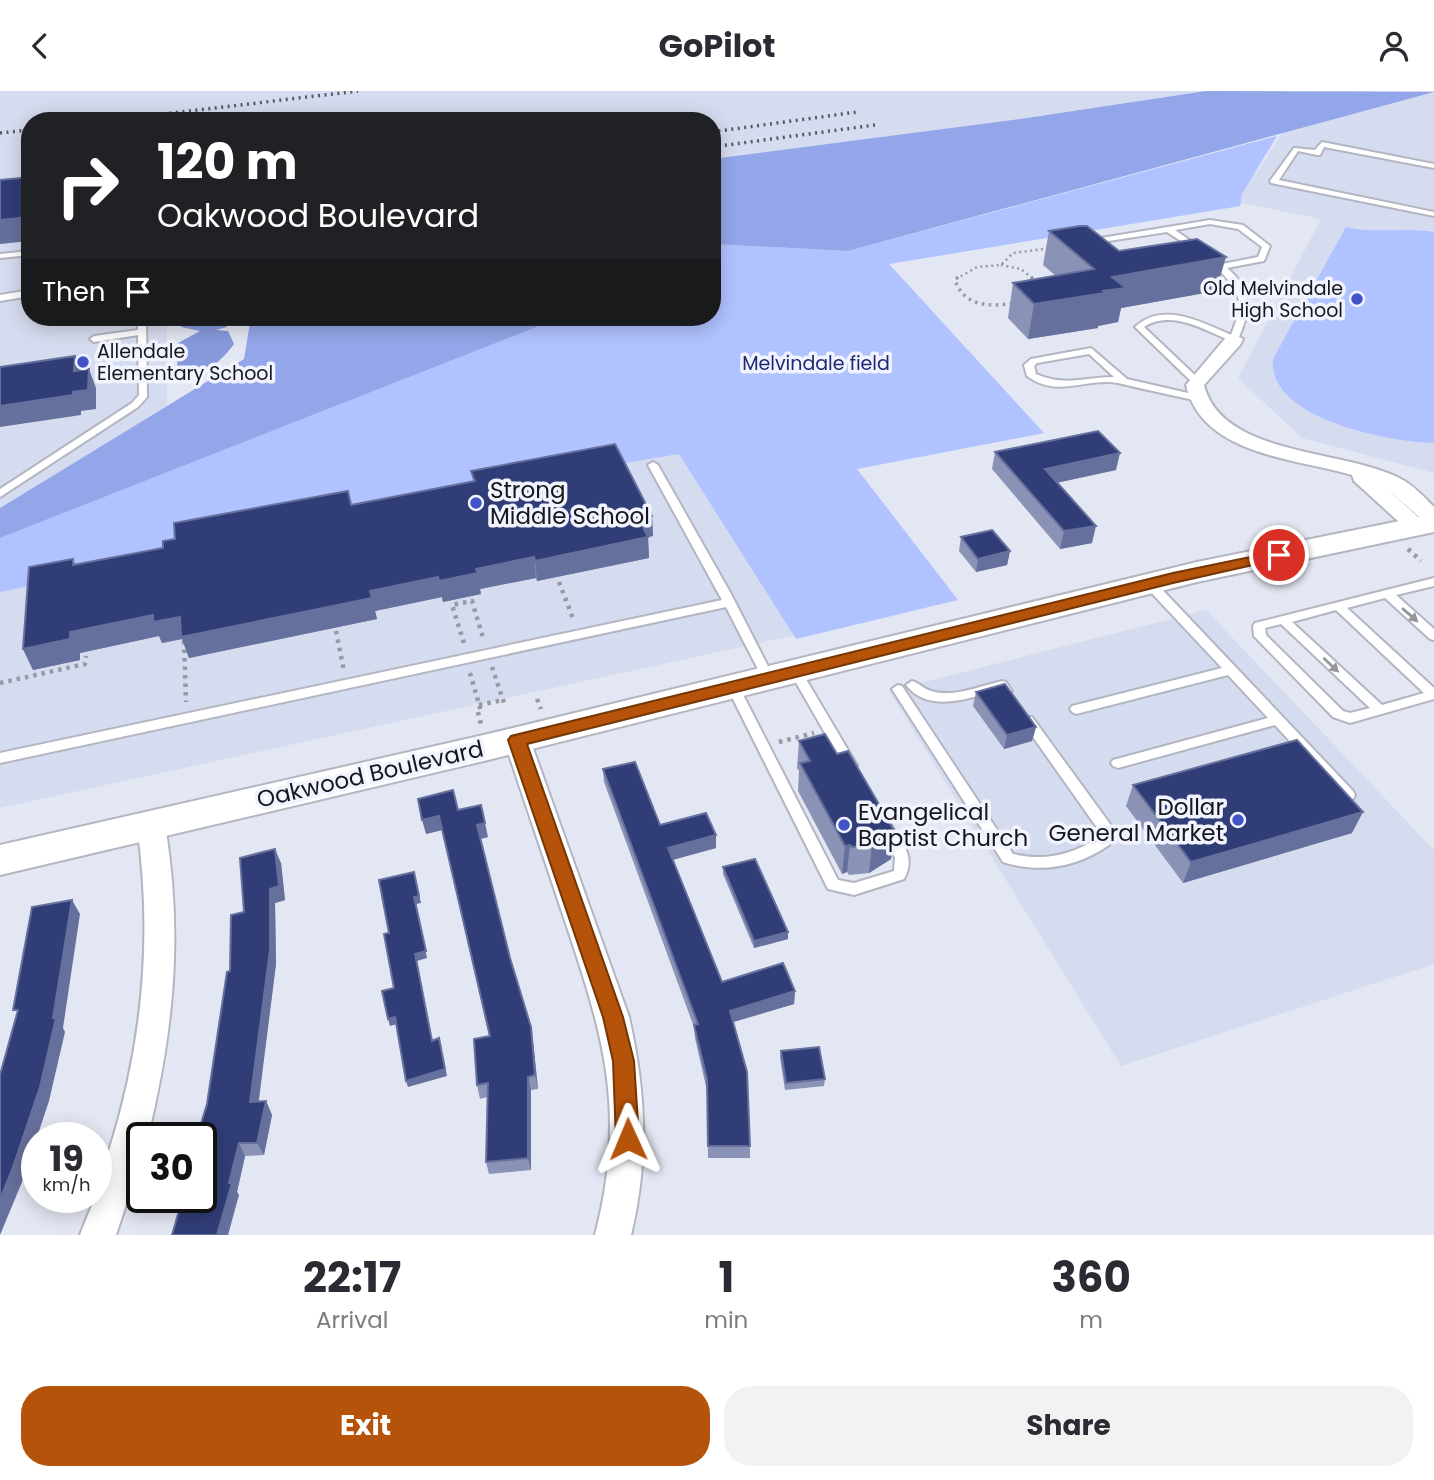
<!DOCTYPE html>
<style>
:root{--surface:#fff;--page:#f2f2f3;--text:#2b2b33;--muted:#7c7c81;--accent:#b45309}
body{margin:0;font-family:Poppins,sans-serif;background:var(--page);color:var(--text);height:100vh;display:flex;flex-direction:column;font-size:26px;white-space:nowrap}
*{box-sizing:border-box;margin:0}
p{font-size:23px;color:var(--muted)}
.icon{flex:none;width:38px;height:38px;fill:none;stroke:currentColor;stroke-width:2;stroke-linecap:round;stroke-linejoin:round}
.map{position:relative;height:1144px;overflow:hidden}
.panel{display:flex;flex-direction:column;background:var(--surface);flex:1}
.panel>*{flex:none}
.top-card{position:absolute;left:21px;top:21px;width:700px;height:214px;border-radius:28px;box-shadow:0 4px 18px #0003;background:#202124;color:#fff;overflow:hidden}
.speed{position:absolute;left:21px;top:1031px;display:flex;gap:14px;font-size:35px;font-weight:700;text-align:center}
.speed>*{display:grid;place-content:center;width:91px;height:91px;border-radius:50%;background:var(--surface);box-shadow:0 4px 18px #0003;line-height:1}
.speed small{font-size:18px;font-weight:400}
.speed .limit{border:4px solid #111;border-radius:10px;background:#fff;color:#111}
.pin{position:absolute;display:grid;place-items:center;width:60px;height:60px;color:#fff;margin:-30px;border:4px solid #fff;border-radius:50%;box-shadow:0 2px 7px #0007}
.me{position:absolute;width:77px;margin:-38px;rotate:359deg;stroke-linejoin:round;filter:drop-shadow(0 0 5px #0008)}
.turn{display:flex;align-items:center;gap:24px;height:147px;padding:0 21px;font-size:32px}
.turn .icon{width:91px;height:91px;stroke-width:2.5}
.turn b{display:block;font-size:49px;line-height:60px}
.then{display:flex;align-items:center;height:66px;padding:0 21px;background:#0003;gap:14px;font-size:26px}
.eta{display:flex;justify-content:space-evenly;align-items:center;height:119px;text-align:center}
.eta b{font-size:42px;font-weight:700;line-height:49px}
.button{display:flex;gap:14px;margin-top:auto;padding:14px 21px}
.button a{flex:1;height:80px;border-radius:28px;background:var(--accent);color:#fff;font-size:28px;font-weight:700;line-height:80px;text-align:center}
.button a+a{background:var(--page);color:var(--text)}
header{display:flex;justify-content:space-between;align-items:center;height:91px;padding:0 21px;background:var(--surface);font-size:32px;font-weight:700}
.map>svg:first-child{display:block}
.built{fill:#d6dcef}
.green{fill:#b0c2ff}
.forest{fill:#93a6e9}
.water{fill:#8799db}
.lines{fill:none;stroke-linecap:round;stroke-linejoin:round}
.service-casing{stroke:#b3b6c2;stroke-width:4}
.minor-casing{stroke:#b3b6c2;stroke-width:4}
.secondary-casing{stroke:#b3b6c2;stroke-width:4}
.path-far2{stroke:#979aa4;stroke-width:2.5;stroke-dasharray:2 3.5;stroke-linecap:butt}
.path-far1{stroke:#979aa4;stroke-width:3.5;stroke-dasharray:2.5 4.5;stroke-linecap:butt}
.path{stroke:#979aa4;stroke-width:4.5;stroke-dasharray:3.5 5;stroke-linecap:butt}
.service{fill:#fff;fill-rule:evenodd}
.minor{fill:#fff;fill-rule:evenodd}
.secondary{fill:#fff;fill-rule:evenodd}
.rail{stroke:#585a61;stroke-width:3.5;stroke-dasharray:2 4.5;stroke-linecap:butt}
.wall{fill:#8a92b5}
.shaded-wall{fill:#66709c}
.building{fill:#313d77;stroke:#66709c;stroke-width:2}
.oneway{fill:#969799}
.route{fill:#b45309;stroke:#753606;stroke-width:2}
.poi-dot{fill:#4153c7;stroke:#f1f4fe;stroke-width:2.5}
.labels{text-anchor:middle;stroke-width:7;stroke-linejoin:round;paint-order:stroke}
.far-poi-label{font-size:19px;fill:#16171c;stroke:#f1f4fe;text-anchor:end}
.far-park-label{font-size:19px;fill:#1f2874;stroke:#f1f4fe}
.poi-label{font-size:23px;fill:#16171c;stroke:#f1f4fe;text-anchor:start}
.street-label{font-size:23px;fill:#16171c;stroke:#f1f4fe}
</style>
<header><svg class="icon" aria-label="back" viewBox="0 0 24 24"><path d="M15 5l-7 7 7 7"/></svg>GoPilot<svg class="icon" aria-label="person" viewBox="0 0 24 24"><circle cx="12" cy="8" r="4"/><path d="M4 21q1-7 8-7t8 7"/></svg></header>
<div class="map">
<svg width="1434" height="1144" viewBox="0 0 1434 1144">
<rect width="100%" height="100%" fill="#e3e7f3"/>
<path class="built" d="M0,0H1206L1020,28L712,68V30H30V226H167V315L0,417Z
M1309,0H1434V382L1302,347L1238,287L1321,128L1242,112L1240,115L889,173L1044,342L857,378L958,509L0,717V446L496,226H712V185L1255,84Z
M1206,519L1434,759V873L1121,975L889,600Z"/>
<path class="green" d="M1277,45L1242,103L1240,115L889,173L1044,342L857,378L958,509L796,548L679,363L355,417L176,466L0,501V447L562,226H712V153L848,160Z
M1346,136C1375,143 1404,136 1434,141V352C1390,351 1267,328 1273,268Z"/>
<path class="forest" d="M1206,0L1434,1L848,160L712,153V68L1020,28Z
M232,226L296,230L323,226H562L0,447V417L244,268L250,232Z"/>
<path class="water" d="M185,226H224L227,236L216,239L228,240L234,253C222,270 198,291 177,285L178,252L200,240L181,236Z"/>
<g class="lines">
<g class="service-casing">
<path id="service" d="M1322,51L1434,73V77L1324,56L1320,64H1317L1298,60L1279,89L1434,121V125L1271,92L1270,90L1294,57L1315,59Z
M1210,129L1243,134L1270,155L1264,170L1227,177C1253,199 1251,221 1237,250H1231C1205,239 1171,218 1144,236L1200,289V293H1194L1135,236C1163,210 1201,231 1231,244C1246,206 1240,201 1214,174L1218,172L1222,173L1258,166L1262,156L1238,138L1210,133L1175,139L1201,157V161H1198L1167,141L1089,153L1085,151L1089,149Z
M30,160V164L0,167V163Z
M30,199V205L0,210V204Z
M138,226H146L147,306L138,316L0,406V398L132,312L139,304L138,244L94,251L90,248L94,245L138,239Z
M1091,257L1127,288L1201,305L1203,307L1198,310C1171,304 1143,298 1118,292C1086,286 1058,308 1027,285L1024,274L1031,268ZM1089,263L1114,286C1083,286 1067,296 1036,283L1034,275L1037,272Z
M653,371L658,374L731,503L774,587L772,590H764L726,516L0,672V662L722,509L648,374Z
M1434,487V495L1396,504L1434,538V549L1430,548L1385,507L1347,517L1434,597V608L1350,632L1333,626L1254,545L1253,535L1255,532ZM1336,519L1424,602L1382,614L1292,531ZM1281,533L1370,617L1350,622L1343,620L1266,544L1265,537Z
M1150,489L1154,490L1353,700L1355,704L1353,708H1343L1275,634L1118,677L1113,675L1111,672L1113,669L1268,627L1228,584L1076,623L1072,621L1070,618L1072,615L1222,577L1146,496L1144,493Z
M796,577L800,578L855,671L857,674L855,677H845L790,581Z
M912,590C919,592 924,598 931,600C954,607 980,595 1002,590L1006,591L1012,600L1006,604L1002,603L999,599C969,607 929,623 906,594Z
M733,592L739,596L838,789L854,792L894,780L895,766L879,738L881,734L886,733L891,734C903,753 916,766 904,788L854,804L828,798L727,596Z
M898,594L902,595L1013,763C1043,770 1071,765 1097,747L1098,738L1021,629L1022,626H1032L1110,733L1112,737L1109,754C1077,776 1041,783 1003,771L892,598Z"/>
</g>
<g class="minor-casing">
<path id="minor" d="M1234,243L1243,248L1240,254L1204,294C1222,366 1345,358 1401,388C1413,394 1424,406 1434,416V433L1426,432L1385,396L1428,435L1425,440H1409L1354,390L1352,384C1294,367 1202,364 1186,294L1228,244Z
M517,640L526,642L530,649L629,926C646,1000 649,1070 631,1144H595C628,1017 602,940 562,821C543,764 523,706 504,649L508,642Z
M151,723L161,726L165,734C183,844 174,937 148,1045L142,1046V1065L116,1144H80C85,1131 91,1116 96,1106C102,1093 104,1074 109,1060C143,953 153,845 137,734L141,726Z"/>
</g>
<g class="secondary-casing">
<path id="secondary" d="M1434,423V441L1197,491L488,669L0,784V754L488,643L1197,471Z"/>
</g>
<path class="path-far2" d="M1001,174L1021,178L1033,188
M956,188L977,176L1001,174L1013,162L1050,157"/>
<path class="path-far1" d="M958,186L955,189C964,216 990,216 1015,212
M1031,186L1038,192"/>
<path class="path" d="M1408,458L1421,470
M559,491L574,530
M336,540L344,580
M184,550L186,611
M464,552L452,514L472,510L484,550
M492,576L505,615
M470,582L481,620
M0,592L85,573L86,565
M537,608L541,618
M479,614L503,609
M478,621L481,633
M779,651L814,642"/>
<use href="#service" class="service"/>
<use href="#minor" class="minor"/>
<use href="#secondary" class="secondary"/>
<path class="rail" d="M82,30L113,26
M105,30L358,0
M712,41L857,21
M0,42L30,39
M712,56L875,34"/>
</g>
<path class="wall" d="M1049,140L1119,160L1216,200L1121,217L1118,231L1098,235V237L1028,248L1008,227L1013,192L1056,185L1043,174Z
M995,361L1116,379L1057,392L1092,452L1060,458L992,378Z
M471,380L652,425L653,445L648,446L649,467L537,490L536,487L480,498L481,503L443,511L442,506L375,520L377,528L189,567L182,548L162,552L159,545L80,562V569L33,579L23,558L73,468L76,474L163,457L351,414L473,391Z
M961,446L1010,460L1007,474L976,481L959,460Z
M976,601L1036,636L1032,650L1004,658L973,615Z
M799,650L837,663L895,741L891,768L869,782L849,784L847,781L842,783L798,700L799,680L797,677Z
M603,678L660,734L716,744V757L673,769L722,891L795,900L794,913L733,931L750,1055V1067H708L707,1000L695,947L694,936L604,691Z
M1133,694L1352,742L1183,792L1126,715Z
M458,719L488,746L480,748L510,867L531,936L533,950L538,998L531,999V1079L489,1083L486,1071L487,1006L480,1008L477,994L489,945L442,739L426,743Z
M281,772L285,809L275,812L276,873L258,1011L266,1010L272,1024L264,1064L245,1065L237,1101L239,1104L201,1106L207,1013L230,880L244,821Z
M723,776L788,841V848L754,857L723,783Z
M781,960L825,988L824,995L785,999L780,967Z"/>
<path class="shaded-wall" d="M30,126V150L0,153V129Z
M1226,166L1216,200L1121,217L1118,231L1098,235V237L1028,248L1034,213L1112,186Z
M75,265L82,284L89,278L96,297V318L81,320V324L0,336V315L73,301Z
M1120,362L1116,379L1041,395L1045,378Z
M652,425L653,445L648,446L649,467L537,490L535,470L639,428Z
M1096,435L1092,452L1060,458L1064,440Z
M1010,460L1007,474L976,481L978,468Z
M534,466L536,487L480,498L481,503L443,511L439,490L476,478Z
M438,486L442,506L375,520L377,528L189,567L182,548L162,552L159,545L80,562V569L33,579L23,558L70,541L153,524L180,526L370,500Z
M1036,636L1032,650L1004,658L1007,644Z
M1363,721L1352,742L1183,792L1191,771Z
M439,725L442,739L426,743L422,729Z
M485,732L488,746L480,748L477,734Z
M895,741L891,768L869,782L872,754Z
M716,744V757L668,770V757Z
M850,754L847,781L842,783L845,755Z
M275,758L281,772L285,809L275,812L276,873L257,1024L250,1011L270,798Z
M414,781L421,812L416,813L427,867L417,870L434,956L415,863Z
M72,809L80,823L63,937L65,941L49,1010L22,1091L0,1144V1108L53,927Z
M788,841V848L754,857V850Z
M795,900L794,913L730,932V920Z
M395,926L397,933L390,935L388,928Z
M531,936L533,950L538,998L535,984Z
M439,947L447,985L408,996L406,990Z
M528,986L531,999V1079L528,1067Z
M266,1010L272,1024L264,1064L257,1052Z
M239,1052L245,1065L237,1101L239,1104L228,1144H217Z"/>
<path class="building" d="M30,86V126L0,129V89Z
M1080,135H1087L1119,160L1197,148L1226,166L1112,186L1126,197L1103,200L1105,202L1034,213L1013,192L1094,178L1049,140Z
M75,265L74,280L89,278L88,299L73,301V304L0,315V276Z
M1098,340L1120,362L1045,378L1096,435L1064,440L995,361Z
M615,353L652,425L639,428L648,446L535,470L534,466L476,478L478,482L439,490L438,486L370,500L372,507L181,546L180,526L153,531V524L70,541V548L23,558L29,476L73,468V474L163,457V450L175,448L174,432L348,400L351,414L475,390L471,380Z
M992,439L1010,460L978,468L961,446Z
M1005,593L1036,636L1007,644L976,601Z
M825,643L837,663L848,660L895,741L872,754L852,756L850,754L845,755L800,672L810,670L799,650Z
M1297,649L1363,721L1191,771L1133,694Z
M635,671L660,734L706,722L716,744L668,757L722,891L783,872L795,900L730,920L747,981L750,1055H708L707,988L694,934L698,933L603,678Z
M453,699L458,719L481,714L485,732L477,734L510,867L531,936L535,984L528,986V1067L486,1071L488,992L477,994L474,948L490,945L439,725L422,729L418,708Z
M275,758L279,795L270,798V859L250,1011L266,1010L257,1052H239L229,1092H232L217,1144H172L183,1106H201V1046H197L207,1013L227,881L230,880L231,824L244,821L240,767Z
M755,768L788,841L754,850L723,776Z
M414,781L419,805L414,806L426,860L415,863L432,950L439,947L445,978L406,990L395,926L388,928L382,900L394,897L384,843L389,842L379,789Z
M72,809L53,927H56L40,996L12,1079L0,1108V984L18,919H13L32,816Z
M819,956L825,988L786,992L781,960Z"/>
<defs><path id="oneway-solid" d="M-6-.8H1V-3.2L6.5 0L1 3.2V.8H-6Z" transform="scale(1.75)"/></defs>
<g class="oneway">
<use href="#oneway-solid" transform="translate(1410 524) rotate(41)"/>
<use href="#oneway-solid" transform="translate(1331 574) rotate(43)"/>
</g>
<path class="route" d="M1279,460L1284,461V467L1173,492L527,653L623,926L634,970L639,1048L635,1055L628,1058L620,1055L616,1048L613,970L603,926L508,649L511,645L1173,482Z"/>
<g class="poi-dot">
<circle cx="1357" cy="208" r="7"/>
<circle cx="83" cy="271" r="7"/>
<circle cx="476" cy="412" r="7"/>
<circle cx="1238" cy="729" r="7"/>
<circle cx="844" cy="734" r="7"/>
</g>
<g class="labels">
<g class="far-poi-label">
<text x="1343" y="204">Old Melvindale<tspan x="1343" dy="22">High School</tspan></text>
<text x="97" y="267" text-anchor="start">Allendale<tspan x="97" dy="22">Elementary School</tspan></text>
</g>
<g class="far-park-label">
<text x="816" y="279">Melvindale field</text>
</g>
<g class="poi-label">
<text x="490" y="407">Strong<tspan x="490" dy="26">Middle School</tspan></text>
<text x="1224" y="724" text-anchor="end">Dollar<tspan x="1224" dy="26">General Market</tspan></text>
<text x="858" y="729">Evangelical<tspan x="858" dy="26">Baptist Church</tspan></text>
</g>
<g class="street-label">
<text transform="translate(370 683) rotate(-13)" y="8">Oakwood Boulevard</text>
</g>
</g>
</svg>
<div class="speed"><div>19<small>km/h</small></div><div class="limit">30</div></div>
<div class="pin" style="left:1279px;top:464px;background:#d93025"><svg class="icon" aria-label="arrive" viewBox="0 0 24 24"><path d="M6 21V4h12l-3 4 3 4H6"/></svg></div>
<svg class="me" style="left:628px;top:1048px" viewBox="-20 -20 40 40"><path d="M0-17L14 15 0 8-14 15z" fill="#b45309" stroke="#fff" stroke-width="4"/></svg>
<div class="top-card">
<div class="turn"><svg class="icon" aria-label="right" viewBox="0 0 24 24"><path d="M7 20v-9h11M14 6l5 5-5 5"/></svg><div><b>120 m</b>Oakwood Boulevard</div></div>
<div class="then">Then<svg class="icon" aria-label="arrive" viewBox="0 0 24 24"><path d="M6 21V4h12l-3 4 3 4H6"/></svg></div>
</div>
</div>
<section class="panel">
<div class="eta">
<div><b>22:17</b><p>Arrival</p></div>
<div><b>1</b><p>min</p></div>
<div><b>360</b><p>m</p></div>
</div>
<div class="button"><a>Exit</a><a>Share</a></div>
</section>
